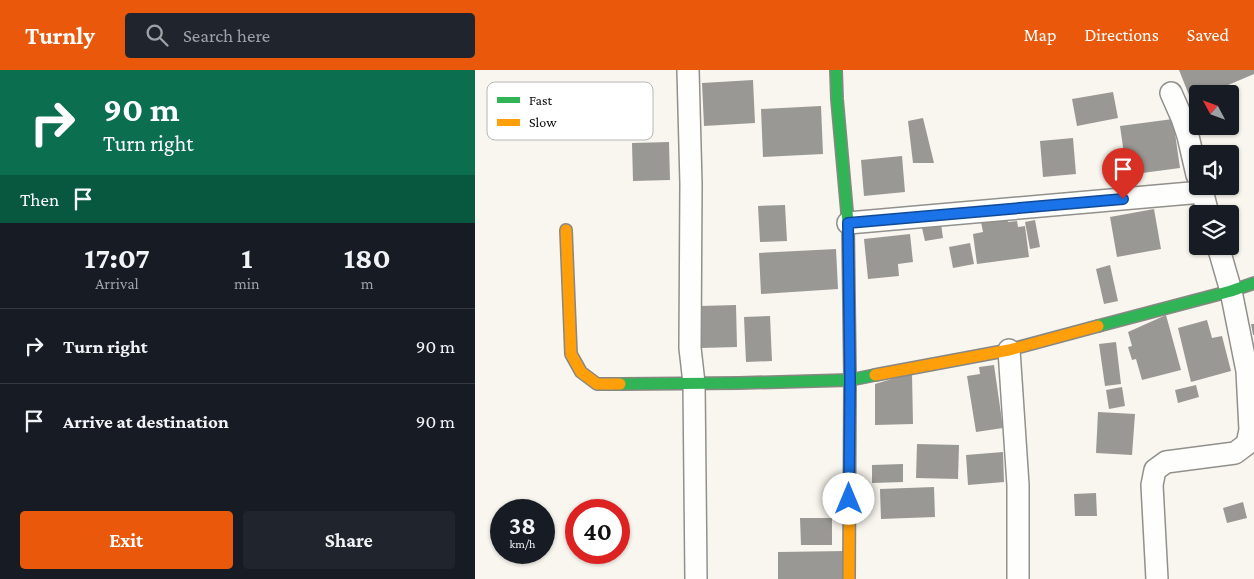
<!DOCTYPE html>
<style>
:root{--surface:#171b24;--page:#20242c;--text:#f1f3f6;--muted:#9ea1a6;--line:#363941;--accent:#ea580c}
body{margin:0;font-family:"Crimson Pro",serif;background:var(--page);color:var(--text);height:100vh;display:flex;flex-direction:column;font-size:19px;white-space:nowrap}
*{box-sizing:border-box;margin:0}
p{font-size:16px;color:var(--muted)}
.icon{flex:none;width:28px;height:28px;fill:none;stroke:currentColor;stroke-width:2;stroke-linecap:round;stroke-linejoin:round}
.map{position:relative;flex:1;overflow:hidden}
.details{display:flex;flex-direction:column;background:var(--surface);width:475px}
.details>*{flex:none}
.guide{background:#0b6e4f;color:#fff;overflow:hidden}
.needle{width:32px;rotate:311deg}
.fabs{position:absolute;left:714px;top:15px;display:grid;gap:10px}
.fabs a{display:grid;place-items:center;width:50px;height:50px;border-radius:5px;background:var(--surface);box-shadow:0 1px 4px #0004;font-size:25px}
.speed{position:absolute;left:15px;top:429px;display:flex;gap:10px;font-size:25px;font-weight:700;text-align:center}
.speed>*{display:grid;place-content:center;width:65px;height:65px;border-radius:50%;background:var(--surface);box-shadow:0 1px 4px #0004;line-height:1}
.speed small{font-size:12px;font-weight:400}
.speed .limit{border:8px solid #d22;background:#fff;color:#111}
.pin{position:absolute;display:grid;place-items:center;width:42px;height:42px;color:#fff;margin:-51px -21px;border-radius:50% 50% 50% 0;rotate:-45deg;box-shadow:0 0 5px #0007}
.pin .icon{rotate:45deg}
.me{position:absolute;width:55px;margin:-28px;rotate:0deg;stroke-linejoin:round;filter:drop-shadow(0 0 4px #0008)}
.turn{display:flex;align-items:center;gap:18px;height:105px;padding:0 20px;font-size:22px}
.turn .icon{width:65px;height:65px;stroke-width:2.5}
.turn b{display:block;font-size:35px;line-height:42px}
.then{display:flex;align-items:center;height:48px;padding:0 20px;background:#0003;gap:10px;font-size:19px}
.eta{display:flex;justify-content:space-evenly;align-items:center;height:85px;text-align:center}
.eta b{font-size:30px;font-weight:700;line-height:35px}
.button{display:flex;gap:10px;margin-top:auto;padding:10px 20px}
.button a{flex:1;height:58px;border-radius:5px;background:var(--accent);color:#fff;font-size:20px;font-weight:700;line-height:58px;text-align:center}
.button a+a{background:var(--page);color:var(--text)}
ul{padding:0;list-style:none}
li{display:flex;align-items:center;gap:15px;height:75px;padding:0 20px;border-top:1px solid var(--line)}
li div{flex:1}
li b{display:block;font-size:19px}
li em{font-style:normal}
header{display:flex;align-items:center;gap:30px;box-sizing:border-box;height:70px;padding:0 25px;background:var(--accent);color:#fff}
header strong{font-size:24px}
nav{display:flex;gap:28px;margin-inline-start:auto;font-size:18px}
.search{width:350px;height:45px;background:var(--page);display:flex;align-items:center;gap:12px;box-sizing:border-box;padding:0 18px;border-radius:5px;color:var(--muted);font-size:19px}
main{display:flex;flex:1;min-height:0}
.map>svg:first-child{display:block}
.building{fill:#9a9894}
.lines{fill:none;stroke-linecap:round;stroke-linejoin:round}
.street-casing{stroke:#91908d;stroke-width:24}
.fast-casing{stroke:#888783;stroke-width:14}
.slow-casing{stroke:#888783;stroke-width:14}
.street{stroke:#fefefc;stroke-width:21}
.fast{stroke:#30b455;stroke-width:11}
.slow{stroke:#ff9f0a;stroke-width:11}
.route-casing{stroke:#114b97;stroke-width:12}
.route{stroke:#1a73e8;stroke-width:9}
.key{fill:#fff;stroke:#b6b6b6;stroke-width:1}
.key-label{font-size:14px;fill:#0a0a0a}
</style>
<header>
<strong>Turnly</strong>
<div class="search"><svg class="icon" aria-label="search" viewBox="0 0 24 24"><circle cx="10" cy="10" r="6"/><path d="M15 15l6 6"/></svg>Search here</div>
<nav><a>Map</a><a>Directions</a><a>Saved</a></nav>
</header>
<main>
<section class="details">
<div class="guide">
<div class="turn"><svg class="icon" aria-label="right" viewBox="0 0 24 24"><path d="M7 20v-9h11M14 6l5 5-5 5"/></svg><div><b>90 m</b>Turn right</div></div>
<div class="then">Then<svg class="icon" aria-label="arrive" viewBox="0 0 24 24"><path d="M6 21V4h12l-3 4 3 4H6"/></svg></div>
</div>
<div class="eta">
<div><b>17:07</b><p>Arrival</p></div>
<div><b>1</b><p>min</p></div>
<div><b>180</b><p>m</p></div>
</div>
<ul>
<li><svg class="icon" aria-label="right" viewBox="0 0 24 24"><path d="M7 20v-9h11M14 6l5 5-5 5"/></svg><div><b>Turn right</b></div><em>90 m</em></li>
<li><svg class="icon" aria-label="arrive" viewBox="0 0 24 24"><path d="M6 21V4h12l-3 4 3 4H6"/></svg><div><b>Arrive at destination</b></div><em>90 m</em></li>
</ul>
<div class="button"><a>Exit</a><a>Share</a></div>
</section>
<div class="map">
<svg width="779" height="509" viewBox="0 0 779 509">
<rect width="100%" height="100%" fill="#f8f6ee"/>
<path class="building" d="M704,0H779V4L732,24H722V28L716,30Z
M278,10L280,53L229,56L227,13Z
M638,22L643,48L602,56L597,29Z
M346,36L348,84L288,87L286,39Z
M448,48L459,93H438L433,51Z
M698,49L705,98L652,105L645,56Z
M598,68L601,104L568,107L565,71Z
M194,72L195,110L158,111L157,73Z
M427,86L430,122L389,126L386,90Z
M310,135L312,171L285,172L283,136Z
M679,139L686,179L642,187L635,147Z
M533,148V152L542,151L543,157L550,156L554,187L502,194L498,164L508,162L506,152Z
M560,150L565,177L555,179L550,152Z
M466,154L468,168L450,171L447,158Z
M435,164L438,192L423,194L424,206L393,209L389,169Z
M495,173L499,194L478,198L474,177Z
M361,179L363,219L286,224L284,183Z
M635,195L643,231L629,234L621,199Z
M261,235L262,277L226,278L225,236Z
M691,245L706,300L667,310L661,289L657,290L653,277L657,276L653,262Z
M295,246L297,291L271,292L269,247Z
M732,250L737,268L747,266L756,301L716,312L703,258Z
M776,254H779V265H778Z
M641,272L646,314L630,316L624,274Z
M519,295L528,358L501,362L492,306L505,304L504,297Z
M437,303L438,354L400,355V314Z
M721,315L724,327L703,333L700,320Z
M647,317L650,336L634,339L631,320Z
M623,342L660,344L657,385L621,383Z
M442,374L484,375L483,409L441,408Z
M528,382L529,412L493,415L491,385Z
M428,394V412L397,413V395Z
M459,417L460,447L406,449L405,419Z
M621,423L622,446H600L599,424Z
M768,432L772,448L752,453L748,438Z
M325,448H357V475H326Z
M370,481V509H303V482Z"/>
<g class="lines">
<g class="street-casing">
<path id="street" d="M213,0L216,114L215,278L219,313L221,509
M696,23L707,48L713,66L722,105
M726,116L733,144
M373,153L727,122
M534,280L543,415V509
M682,509L677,415L680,400L691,392L760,383L772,374L775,360L772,301L756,221L743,176"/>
</g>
<g class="fast-casing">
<path id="fast" d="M361,0L362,29L373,153L374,231
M623,256L756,221L779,213
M145,314L264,313L375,310L400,305"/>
</g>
<g class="slow-casing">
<path id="slow" d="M91,160L96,284L106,302L122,314H145
M374,231L375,310L374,509
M400,305L534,280L623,256"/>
</g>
<use href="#street" class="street"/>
<use href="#fast" class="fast"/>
<use href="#slow" class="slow"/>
</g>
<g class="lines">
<g class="route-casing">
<path id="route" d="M374,429L375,310L373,153L648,129"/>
</g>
<use href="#route" class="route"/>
</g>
<rect x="12" y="12" width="166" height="58" rx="8" class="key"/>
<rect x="22" y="27" width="23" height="6" fill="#30b455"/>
<rect x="22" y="49" width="23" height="7" fill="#ff9f0a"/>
<g class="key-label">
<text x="54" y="35">Fast</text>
<text x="54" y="57">Slow</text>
</g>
</svg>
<div class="fabs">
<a><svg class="needle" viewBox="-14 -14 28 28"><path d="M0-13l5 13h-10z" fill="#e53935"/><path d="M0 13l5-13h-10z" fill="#9ea1a6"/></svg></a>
<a><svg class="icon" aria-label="sound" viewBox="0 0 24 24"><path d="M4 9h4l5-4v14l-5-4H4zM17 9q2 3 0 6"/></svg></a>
<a><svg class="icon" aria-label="layers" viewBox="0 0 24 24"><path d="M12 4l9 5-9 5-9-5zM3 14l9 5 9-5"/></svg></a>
</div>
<div class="speed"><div>38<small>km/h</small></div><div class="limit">40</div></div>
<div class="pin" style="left:648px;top:129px;background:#d93025"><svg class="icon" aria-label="arrive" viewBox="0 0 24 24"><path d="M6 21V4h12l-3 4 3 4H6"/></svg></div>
<svg class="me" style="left:374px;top:429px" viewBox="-20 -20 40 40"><circle r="19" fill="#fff"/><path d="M0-13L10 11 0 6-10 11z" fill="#1a73e8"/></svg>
</div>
</main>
